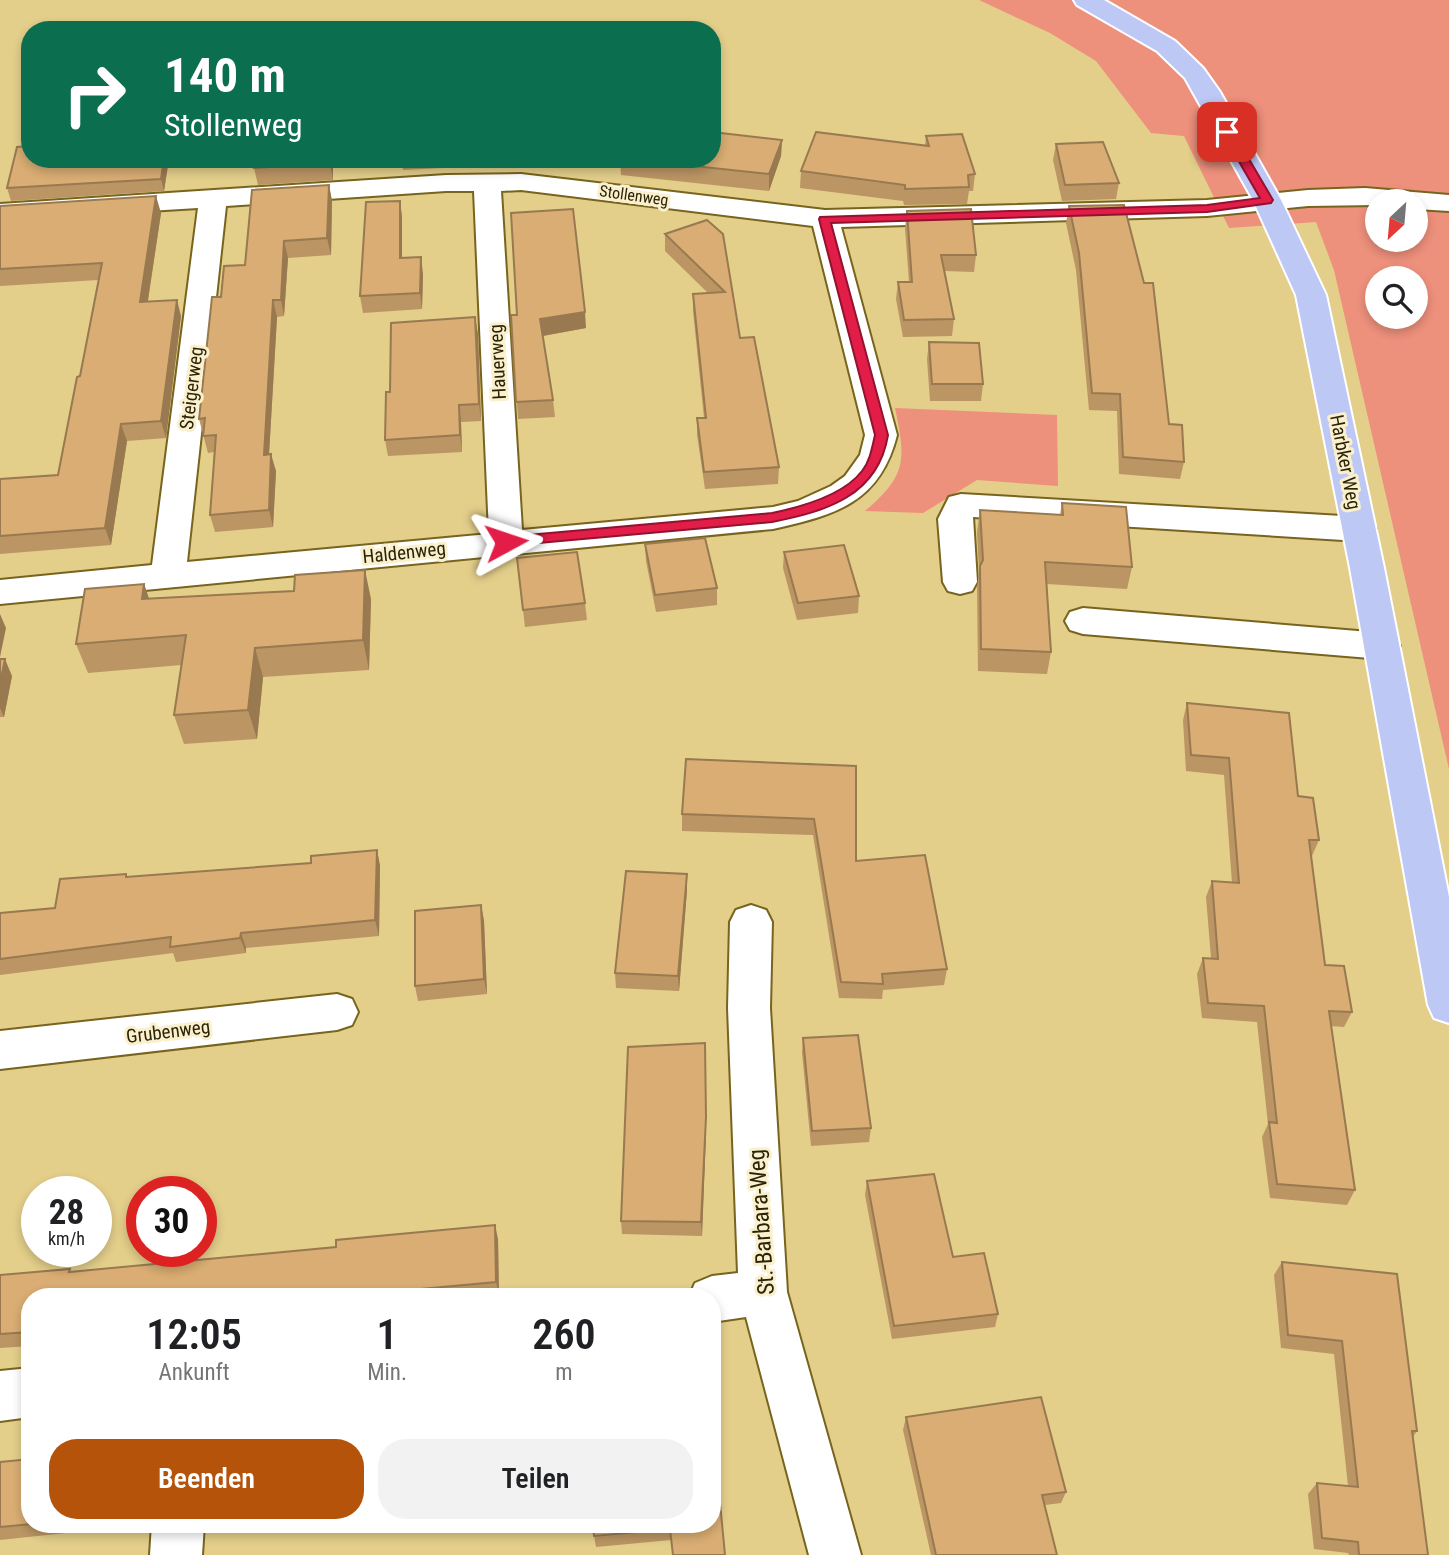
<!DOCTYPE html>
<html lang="de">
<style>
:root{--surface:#fff;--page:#f2f2f2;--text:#202124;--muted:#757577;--accent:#b45309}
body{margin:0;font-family:"Roboto Condensed",sans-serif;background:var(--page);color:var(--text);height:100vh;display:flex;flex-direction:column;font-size:26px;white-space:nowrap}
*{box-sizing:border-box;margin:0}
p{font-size:23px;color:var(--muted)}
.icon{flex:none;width:38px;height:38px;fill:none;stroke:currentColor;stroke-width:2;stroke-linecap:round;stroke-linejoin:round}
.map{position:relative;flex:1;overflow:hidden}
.details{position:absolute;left:21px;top:1288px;width:700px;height:245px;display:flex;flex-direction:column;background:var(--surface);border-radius:28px;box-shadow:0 4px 10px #0003}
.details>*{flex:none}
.guide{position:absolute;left:21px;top:21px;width:700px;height:147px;border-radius:28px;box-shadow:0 4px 10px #0003;background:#0b6e4f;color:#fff;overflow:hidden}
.needle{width:46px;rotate:206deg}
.buttons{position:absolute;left:1365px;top:189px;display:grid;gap:14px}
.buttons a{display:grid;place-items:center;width:63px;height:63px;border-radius:50%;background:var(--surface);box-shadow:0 4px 10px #0003;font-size:35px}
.speed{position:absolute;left:21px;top:1176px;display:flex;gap:14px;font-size:35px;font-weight:700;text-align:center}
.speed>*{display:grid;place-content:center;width:91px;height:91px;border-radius:50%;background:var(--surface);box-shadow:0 4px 10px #0003;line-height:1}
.speed small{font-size:18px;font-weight:400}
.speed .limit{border:10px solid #d22;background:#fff;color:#111}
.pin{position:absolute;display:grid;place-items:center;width:60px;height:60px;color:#fff;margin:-30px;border-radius:14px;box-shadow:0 4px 10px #0006}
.me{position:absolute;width:77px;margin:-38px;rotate:85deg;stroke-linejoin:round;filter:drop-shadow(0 0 5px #0008)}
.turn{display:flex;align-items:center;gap:24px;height:147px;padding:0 28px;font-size:32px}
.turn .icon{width:91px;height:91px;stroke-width:2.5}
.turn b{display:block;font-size:49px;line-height:60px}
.eta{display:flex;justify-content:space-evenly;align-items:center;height:119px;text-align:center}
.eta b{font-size:42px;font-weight:600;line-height:49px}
.action{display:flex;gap:14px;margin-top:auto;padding:14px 28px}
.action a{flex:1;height:80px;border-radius:28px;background:var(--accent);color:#fff;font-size:28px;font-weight:600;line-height:80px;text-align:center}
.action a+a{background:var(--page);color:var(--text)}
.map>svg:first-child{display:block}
.green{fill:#ed907c;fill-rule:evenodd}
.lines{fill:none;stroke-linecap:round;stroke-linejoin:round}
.minor-casing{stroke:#77641e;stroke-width:4}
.major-casing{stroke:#fff;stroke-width:4}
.minor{fill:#fff;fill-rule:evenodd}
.major{fill:#bdc8f5;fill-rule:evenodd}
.wall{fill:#bb9563}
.shaded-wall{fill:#987950}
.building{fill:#d9ad73;stroke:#987950;stroke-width:2}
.route{fill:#e11d48;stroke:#92132f;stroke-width:2}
.labels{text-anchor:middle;stroke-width:6;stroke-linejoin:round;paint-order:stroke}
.far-street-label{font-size:16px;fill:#2b2306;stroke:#faf0ce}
.street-label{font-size:19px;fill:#2b2306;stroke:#faf0ce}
.near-street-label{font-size:23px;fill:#2b2306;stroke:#faf0ce}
</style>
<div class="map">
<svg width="1449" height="1555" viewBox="0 0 1449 1555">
<rect width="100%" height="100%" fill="#e3ce8a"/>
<path class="green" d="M979,0H1449V769L1334,270L1316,222L1229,228L1184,136L1151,133L1096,61L1050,33ZM1377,201H1416V240H1377ZM1377,278H1416V317H1377Z
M895,408L1057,415L1058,486L977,480L923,513L865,511C907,475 906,460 895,408Z"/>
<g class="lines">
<g class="minor-casing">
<path id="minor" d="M521,174L825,210L1207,200L1308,190L1365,188L1449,195V211L1416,209V201H1377V205L1308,206L1207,216L841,227L897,435C880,503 835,515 773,529L0,604V580L152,565L198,208L0,220V204L446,175ZM521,190L813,226L865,435L860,455L845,476L831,486L798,501L773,507L522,530L501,191ZM446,191H474L489,534L187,562L226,206Z
M961,494L1359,517L1371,521L1376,529L1371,537L1359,541L973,517L977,582L972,591L960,594L948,591L943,582L938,519L949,497Z
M1083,608L1382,633L1395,637L1400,646L1395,655L1382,659L1083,634L1070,630L1065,621L1070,612Z
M751,905L766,910L772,922L770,1008L787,1292L861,1555H809L746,1317L712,1322V1297H689L695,1283L712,1276L738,1273L728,1008L730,922L736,910Z
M337,994L352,999L358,1012L352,1025L337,1030L0,1069V1031Z
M30,1368V1417L0,1421V1371Z
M152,1524H204L202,1555H150Z"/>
</g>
<g class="major-casing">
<path id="major" d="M1074,0H1104L1175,41L1203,68L1220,92L1281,200L1326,295L1384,568L1449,897V1023L1434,1018L1428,1005L1350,568L1296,295L1253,200L1185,78L1157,51L1077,5Z"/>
</g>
<use href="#minor" class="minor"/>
<use href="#major" class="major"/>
</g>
<path class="wall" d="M926,136L975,174L973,191H969L967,204L904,205L903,201L800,188L801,171L925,146Z
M782,140L781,156L769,191L621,175L620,159H712Z
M1056,144L1119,183L1116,199L1062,201L1053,160Z
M30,159H169L164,191L11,201L7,188Z
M333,159V180L258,185L254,168Z
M401,159H462V167L403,170Z
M329,185L332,201L331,255L288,258L284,316L277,317L269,454L276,471L273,527L215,532L210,515L214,452L208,453L199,419L221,297L245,265Z
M400,201L402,217V258L423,274L422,309L363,313L360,296Z
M0,206L161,213L148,301L181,316L166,438L127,441L111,545L0,554V479L58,475L80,376L98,280L0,286Z
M1069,206L1169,424L1184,462L1180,479L1119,474L1117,411L1089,410L1076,270L1066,223Z
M907,211L976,255L974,272L945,271L954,319L952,336L903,337L896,299L898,282H909L905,228Z
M707,220L740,338L779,467L778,484L705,489L697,435V418H704L693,311V294L708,293L665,251V234Z
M511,315L586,328L543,336L553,400L555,417L518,419Z
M475,317L478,334L481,421L461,422L462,452L388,456L385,440L390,392Z
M929,342L983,384L981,401H930L927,359Z
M1062,503L1132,567L1127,589L1047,584L1051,652L1047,674L978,671L977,588L979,572L977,532L980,510L1060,515Z
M645,544L717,588V605L656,612L646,561Z
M784,552L859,596L858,613L797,620L783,568Z
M517,558L585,603L587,620L525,627Z
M144,584L149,599H371L369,670L263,677L257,739L184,744L174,715L181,665L88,673L76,644Z
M0,659L12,676L4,717H0Z
M1187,703L1298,796L1319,840L1312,856H1311L1325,965L1352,1012L1344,1027L1331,1026L1355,1190L1347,1205L1270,1198L1262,1137L1268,1124L1257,1022L1202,1018L1197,974L1203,958H1211L1206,897L1212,881L1232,883L1224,775L1186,771L1183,720Z
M856,766V861L947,969L944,985L883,990L882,999L839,998L813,835L682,831V814Z
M377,850L380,866L379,936L246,948V953L176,962L173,953L0,975V913L55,908L128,877L311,863Z
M687,890L679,991L616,988L615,973Z
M481,905L484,921L487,994L418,1001L415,986Z
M803,1038L871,1128L869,1142L811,1146L802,1053Z
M706,1132L702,1236L622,1234L621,1221Z
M867,1181L998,1314L995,1327L892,1339L865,1195Z
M498,1239L499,1295L480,1297H30V1346L0,1348V1275L72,1272Z
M1282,1262L1417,1431L1413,1437L1428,1555H1349L1348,1553L1314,1549L1308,1494L1317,1483L1348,1486L1334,1354L1281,1348L1274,1275Z
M906,1417L1066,1492L1061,1503L1045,1505L1057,1555H931L903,1430Z
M0,1462L30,1524H113V1528L0,1540Z
M712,1524L671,1540L596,1547L594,1536Z"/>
<path class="shaded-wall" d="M782,140L781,156L769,191V174Z
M164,159H169L164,191L161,179Z
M330,159H333V180L330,163Z
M329,185L332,201L331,255L327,238Z
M156,196L161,213L145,319L140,302Z
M400,201L402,217V275L400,258Z
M284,241L288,258L284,316L281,300Z
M421,257L423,274L422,309L420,293Z
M177,300L181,316L166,438L161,421Z
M273,300L277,317L268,472L264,455Z
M585,312L586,328L542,336L540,319Z
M475,317L478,334L481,421L479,404Z
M459,405L461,422L462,452L460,435Z
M121,424L127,441L111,545L105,528Z
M271,454L276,471L273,527L269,510Z
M365,570L371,599L369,670L363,640Z
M144,584L154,613L142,599Z
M0,614L6,628L0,657Z
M255,648L263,677L257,739L248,710Z
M5,659L12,676L4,717L0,708V684Z
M377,850L380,866L379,936L375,920Z
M687,874V890L679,991L678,976Z
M481,905L484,921L487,994L484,979Z
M241,933L246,948V953L240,938Z
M706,1117V1132L702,1236L701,1222Z
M495,1225L498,1239L499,1295L496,1282Z"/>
<path class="building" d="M712,132L782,140L769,174L629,159H712Z
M816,132L929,146L926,136L962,134L975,174L968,175L969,187L905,189V185L801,171Z
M1103,142L1119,183L1065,185L1056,144Z
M30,146V159H164L161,179L7,188L17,147Z
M255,159H330V163L254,168Z
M329,185L327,238L284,241L281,300H273L264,455L271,454L269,510L210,515L216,435L203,436L205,418L199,419L212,297H221L224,266L245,265L252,190Z
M156,196L140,302L177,300L161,421L121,424L105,528L0,536V479L58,475L77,377L80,376L102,263L0,269V206Z
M400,201V258L421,257L420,293L360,296L366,202Z
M1124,205L1144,283H1153L1169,424L1182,425L1184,462L1123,457L1120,394L1092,393L1079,253L1069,206Z
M573,209L585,312L540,319L553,400L516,402L511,315H517L511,213Z
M971,209L976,255H941L954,319L904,320L898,282H912L907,211Z
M707,220L723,234L740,338L754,337L779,467L704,472L697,418H706L693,294L725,292L665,234Z
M475,317L479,404L459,405L460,435L385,440L386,392H390L391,323Z
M929,342L979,343L983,384H932Z
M1062,503L1126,507L1132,567L1045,562L1051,652L981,649L980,566L983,560L980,510L1063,515Z
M705,538L717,588L655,595L645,544Z
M844,545L859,596L798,603L784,552Z
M577,552L585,603L523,610L517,558Z
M365,570L363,640L255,648L248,710L174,715L186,635L76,644L85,589L144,584L142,599L294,591L295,575Z
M0,659H5L0,684Z
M1187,703L1289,713L1298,796L1313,798L1319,840H1309L1325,965L1344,966L1352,1012L1329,1011L1355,1190L1277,1184L1269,1122L1277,1123L1264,1006L1208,1003L1203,958L1218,959L1212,881L1239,883L1229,758L1191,755Z
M686,759L856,766V861L925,855L947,969L882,974L883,984L841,982L814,819L682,814Z
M377,850L375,920L241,933L240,938L170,947L171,937L0,959V913L55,908L60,879L126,874V877L311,863V856Z
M626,871L687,874L678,976L615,973Z
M481,905L484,979L415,986V911Z
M858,1035L871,1128L812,1131L803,1038Z
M705,1043L706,1117L701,1222L621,1221L628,1047Z
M934,1174L953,1257L984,1253L998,1314L894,1326L867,1181Z
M495,1225L496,1282L335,1297H30V1332L0,1334V1275L70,1269L69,1272L336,1247V1240Z
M1282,1262L1397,1274L1417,1431H1412L1428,1555H1359L1358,1542L1322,1538L1317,1483L1358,1487L1342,1341L1288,1335Z
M1041,1397L1066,1492L1042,1495L1057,1555H936L906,1417Z
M712,1450H715L725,1555H673L670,1529L594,1536L593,1524H712Z
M30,1459V1524H32L0,1527V1462Z"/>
<path class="route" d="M1227,129L1233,132L1273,200L1271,203L1207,212L831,223L888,435C878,496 827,511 772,522L506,546L499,542L506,537L772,513C801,507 843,496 862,471C870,461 872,448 875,435L819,219L820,217L1207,205L1260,198L1222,132Z"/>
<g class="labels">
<g class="far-street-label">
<text transform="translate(634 195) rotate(8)" y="6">Stollenweg</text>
</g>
<g class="street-label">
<text transform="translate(497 362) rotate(-93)" y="7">Hauerweg</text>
<text transform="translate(191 388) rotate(-83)" y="7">Steigerweg</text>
<text transform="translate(1346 462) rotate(79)" y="7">Harbker Weg</text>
<text transform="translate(404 552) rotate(-6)" y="7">Haldenweg</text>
<text transform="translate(168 1031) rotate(-7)" y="7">Grubenweg</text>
</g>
<g class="near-street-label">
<text transform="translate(761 1222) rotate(-94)" y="8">St.-Barbara-Weg</text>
</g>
</g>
</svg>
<div class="buttons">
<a><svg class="needle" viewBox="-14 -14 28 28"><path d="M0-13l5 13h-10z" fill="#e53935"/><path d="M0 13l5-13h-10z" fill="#757577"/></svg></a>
<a><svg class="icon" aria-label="search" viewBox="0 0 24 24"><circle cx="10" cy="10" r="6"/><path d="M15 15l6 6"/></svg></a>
</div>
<div class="speed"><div>28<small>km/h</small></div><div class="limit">30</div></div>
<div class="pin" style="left:1227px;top:132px;background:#d93025"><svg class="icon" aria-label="arrive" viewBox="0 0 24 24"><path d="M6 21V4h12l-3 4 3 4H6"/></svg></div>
<svg class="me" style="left:506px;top:542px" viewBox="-20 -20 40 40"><path d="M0-17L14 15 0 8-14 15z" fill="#e11d48" stroke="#fff" stroke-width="4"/></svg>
<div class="guide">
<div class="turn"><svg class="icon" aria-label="right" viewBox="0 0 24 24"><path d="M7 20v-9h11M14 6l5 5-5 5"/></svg><div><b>140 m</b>Stollenweg</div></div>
</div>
<section class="details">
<div class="eta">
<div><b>12:05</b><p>Ankunft</p></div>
<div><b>1</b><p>Min.</p></div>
<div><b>260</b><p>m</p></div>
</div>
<div class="action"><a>Beenden</a><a>Teilen</a></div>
</section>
</div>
